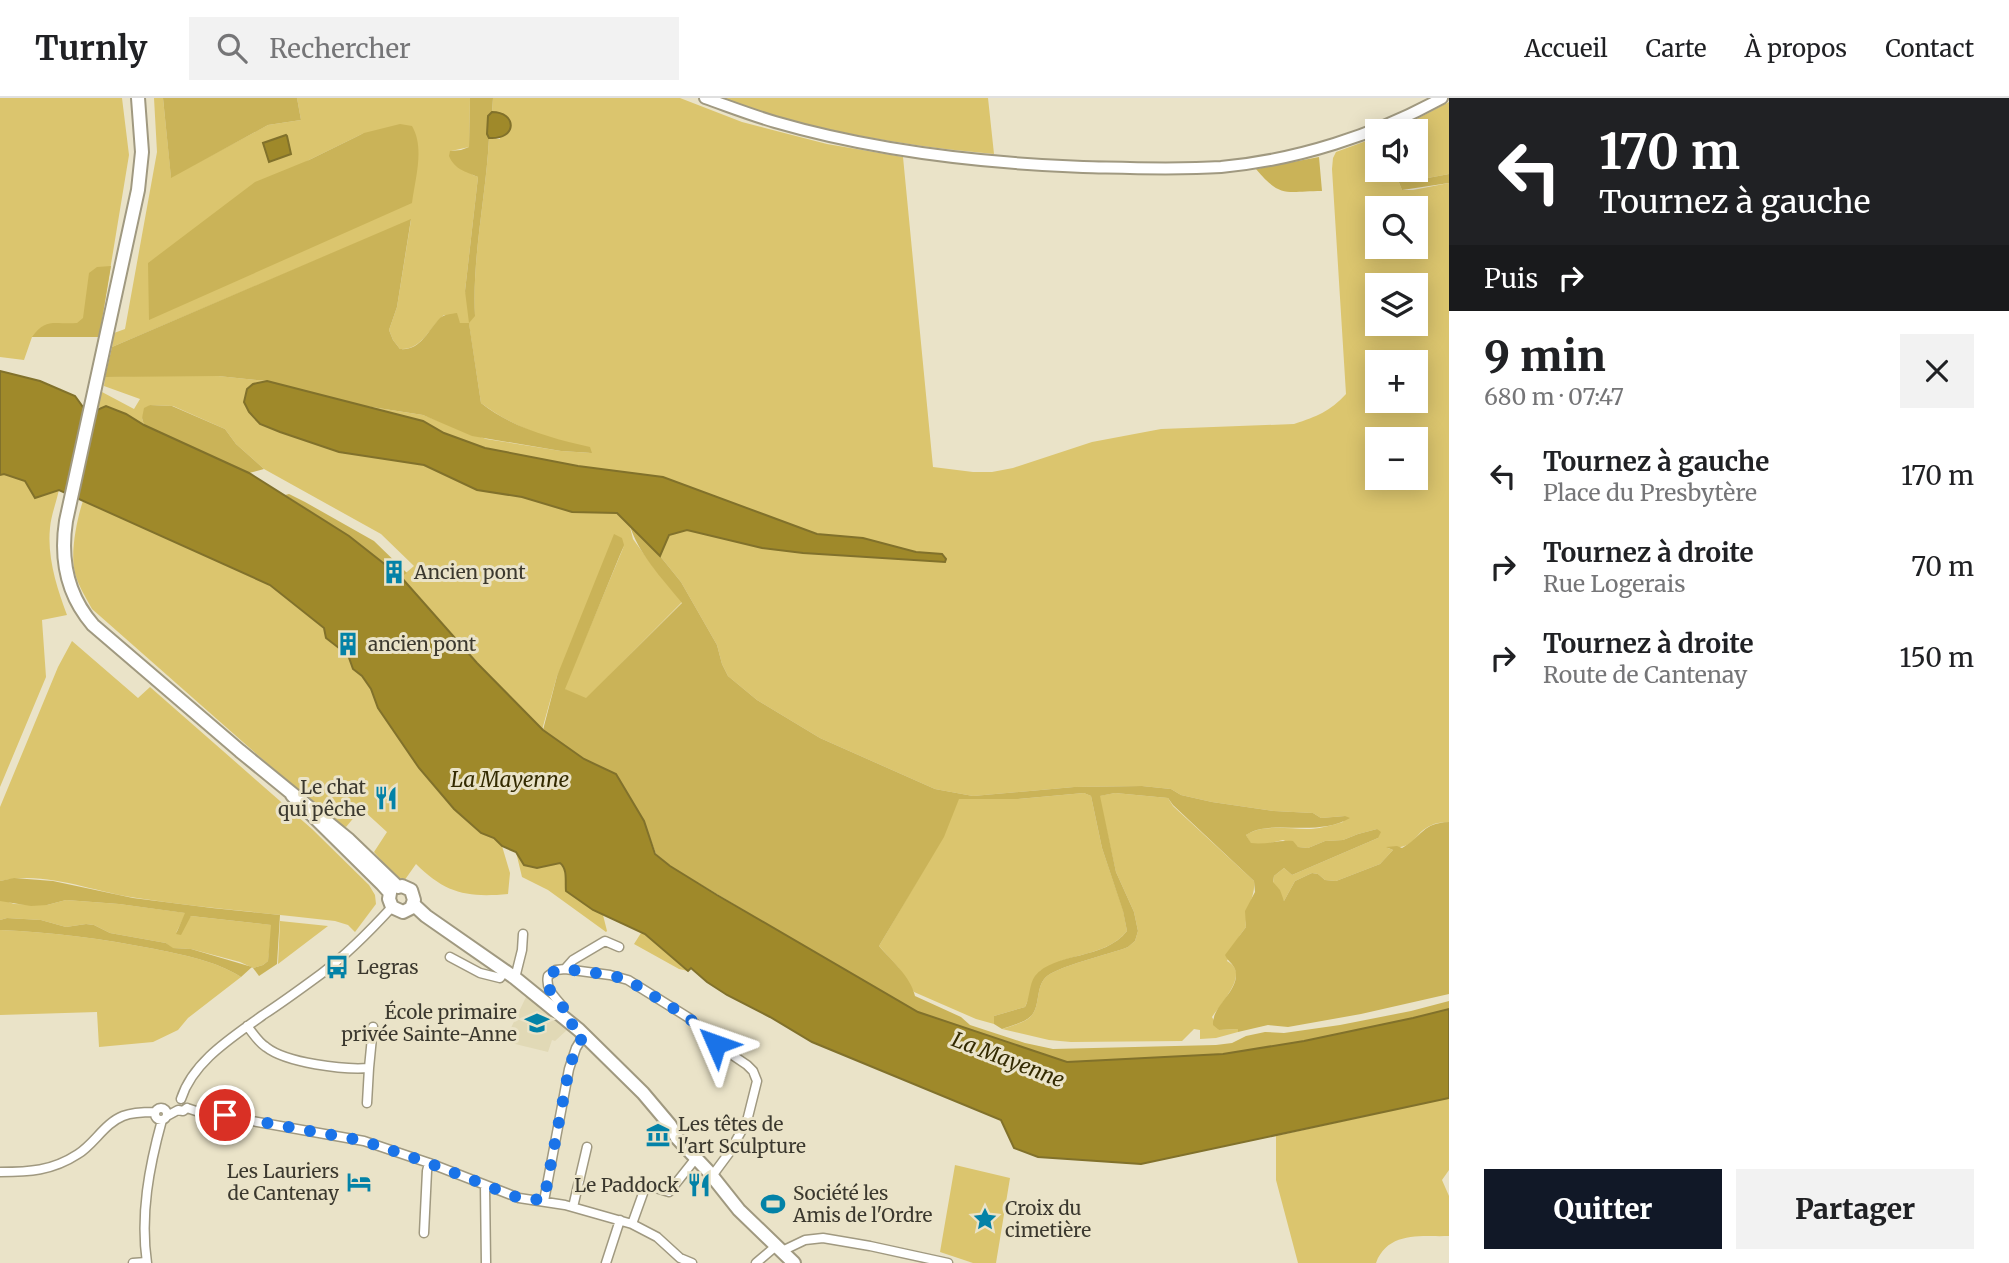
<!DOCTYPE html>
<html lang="fr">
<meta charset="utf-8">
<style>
:root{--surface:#fff;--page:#f2f2f2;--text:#202124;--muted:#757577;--line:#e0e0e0;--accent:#111827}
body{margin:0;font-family:Merriweather,serif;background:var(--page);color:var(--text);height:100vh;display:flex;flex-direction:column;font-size:26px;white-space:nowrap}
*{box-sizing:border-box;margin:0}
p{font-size:23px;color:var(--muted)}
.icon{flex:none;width:38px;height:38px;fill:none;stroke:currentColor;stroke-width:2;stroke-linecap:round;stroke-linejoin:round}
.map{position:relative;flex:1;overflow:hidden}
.side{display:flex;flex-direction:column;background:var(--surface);width:560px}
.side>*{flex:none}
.hud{background:#202124;color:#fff;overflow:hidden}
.buttons{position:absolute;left:1365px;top:21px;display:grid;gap:14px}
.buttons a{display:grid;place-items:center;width:63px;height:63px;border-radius:0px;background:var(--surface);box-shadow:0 4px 18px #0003;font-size:35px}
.pin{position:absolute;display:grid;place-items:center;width:60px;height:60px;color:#fff;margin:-30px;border:4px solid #fff;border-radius:50%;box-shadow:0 2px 7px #0007}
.me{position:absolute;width:77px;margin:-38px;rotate:313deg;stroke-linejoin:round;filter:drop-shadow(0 0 5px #0008)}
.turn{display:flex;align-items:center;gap:24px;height:147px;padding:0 35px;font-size:32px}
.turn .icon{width:91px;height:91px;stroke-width:2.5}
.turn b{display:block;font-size:49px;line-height:60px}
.then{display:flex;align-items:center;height:66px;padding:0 35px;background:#0003;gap:14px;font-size:26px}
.round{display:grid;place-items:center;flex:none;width:74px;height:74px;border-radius:0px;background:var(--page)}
.headline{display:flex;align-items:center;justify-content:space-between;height:119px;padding:0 35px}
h1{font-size:42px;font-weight:800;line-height:52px}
.action{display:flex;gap:14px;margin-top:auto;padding:14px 35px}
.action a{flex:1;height:80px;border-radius:0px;background:var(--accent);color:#fff;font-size:28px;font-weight:800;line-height:80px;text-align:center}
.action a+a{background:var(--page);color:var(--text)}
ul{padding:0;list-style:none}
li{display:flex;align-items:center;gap:21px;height:91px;padding:0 35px}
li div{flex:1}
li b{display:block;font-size:26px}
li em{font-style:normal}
header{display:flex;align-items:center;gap:42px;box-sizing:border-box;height:98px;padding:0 35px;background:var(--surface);border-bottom:2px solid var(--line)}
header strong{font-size:33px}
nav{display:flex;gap:38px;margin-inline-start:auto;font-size:24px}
.search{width:490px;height:63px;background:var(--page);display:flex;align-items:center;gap:18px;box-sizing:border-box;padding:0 24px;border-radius:0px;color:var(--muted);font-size:26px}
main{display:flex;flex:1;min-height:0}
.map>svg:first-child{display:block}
.built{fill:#e1d9b6}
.green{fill:#dbc56e;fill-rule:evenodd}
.forest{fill:#cab358}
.water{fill:#9f892a;stroke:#81712b;stroke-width:2}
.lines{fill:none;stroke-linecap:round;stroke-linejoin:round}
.minor-casing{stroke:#a09980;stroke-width:11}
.tertiary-casing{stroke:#a09980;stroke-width:14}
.secondary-casing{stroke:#a09980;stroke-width:16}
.minor{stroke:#fff;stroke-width:8}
.tertiary{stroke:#fff;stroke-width:10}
.secondary{stroke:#fff;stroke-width:12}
.route{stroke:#1a73e8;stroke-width:12;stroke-dasharray:0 21.6}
.labels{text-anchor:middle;stroke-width:6;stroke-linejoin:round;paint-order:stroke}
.poi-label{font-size:19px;fill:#3b382e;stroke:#eae3c8;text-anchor:start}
.water-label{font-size:21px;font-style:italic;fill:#332a01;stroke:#eae3c8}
</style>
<header>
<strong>Turnly</strong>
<div class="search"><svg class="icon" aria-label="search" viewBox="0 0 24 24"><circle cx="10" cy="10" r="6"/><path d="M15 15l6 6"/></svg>Rechercher</div>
<nav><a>Accueil</a><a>Carte</a><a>À propos</a><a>Contact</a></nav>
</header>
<main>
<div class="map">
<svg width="1449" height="1165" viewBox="0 0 1449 1165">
<rect width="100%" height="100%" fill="#eae3c8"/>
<path class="built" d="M527,897L568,931L555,943L552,942L548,954L507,944L509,934Z"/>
<path class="green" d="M0,0H122L129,57L99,239H32L24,262L0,259Z
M154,0H163L171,79L268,27L301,22L297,0H470L469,49L451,53L473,77L478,79L465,193L475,218C472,158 486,99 489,40L500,41L499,14H492L493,0H680L742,24L827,46L903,59L933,369L973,374H992L1013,370L1092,344L1161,331L1294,326C1318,318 1329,314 1346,296L1332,71L1333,60L1336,54L1377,39V72H1394L1402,92H1413L1449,85V724C1443,725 1437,724 1432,727C1412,735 1418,751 1388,750L1393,752L1380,766L1336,783L1325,782L1318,776L1312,775L1295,783L1284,803L1273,785L1274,778L1284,770L1292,777L1378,740L1377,731L1358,736L1343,742L1325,743L1308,750L1298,749L1283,742L1262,747L1251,746L1246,737C1263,725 1291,732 1311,731C1322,730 1333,727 1343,724L1345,718L1321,720L1313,715L1274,713L1212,704L1181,697L1171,691L1142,688L1074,689L973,698L935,691L820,640L757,602L728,578L722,566L717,547L681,484L660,458L669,436L687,431L762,450L803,455L944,464L946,461L942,456L916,454L863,440L817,436L663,379L578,368L485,350L444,335L423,323L386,315L365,308L423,317L486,341L561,353L591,355C553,341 513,330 481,305L469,226L460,225L444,217C430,228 422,253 400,251L393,242L389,232L397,209L411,122L112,249L114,235L125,231L157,54ZM364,35L148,165L309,62ZM1377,110H1416V149H1377ZM1377,187H1416V226H1377ZM1377,264H1416V303H1377ZM1377,341H1416V380H1377Z
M722,0H988L994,56C902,48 808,32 722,0Z
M1449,4V76L1412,83L1408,72H1416V33H1394Z
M134,278H218L267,283C251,286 247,289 244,304L339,354L424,367L477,392L617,415L629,425L633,441L654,470L682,504L586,601L564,591L624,448L557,578L542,632L477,565L401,479L414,468L381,436L264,371L236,346L225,331L173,308L150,307L142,320L144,327L126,316L106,308L100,311L97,302L102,294L134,311L140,301L104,288L105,279Z
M4,376L59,392C56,405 51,418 50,430C47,460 57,490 67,517L42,522L46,579L0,689V377Z
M83,403L270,487L324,530L326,540L348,557L353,571L362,578L371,591L378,610L419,670L455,711L481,735L494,740L502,748L510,775L508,796C467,800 445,795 416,766L404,783L395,778L374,754L387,734L364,713L356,717L346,729L335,725L92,511C85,498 76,484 74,470C71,452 77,420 83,403Z
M72,543L138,600L150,589L312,731L369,787L375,797L376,806L355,834L348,827L335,823C269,815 203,810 137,800C93,794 45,772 0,783V709L58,569Z
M1084,695L1091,698L1102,750L1123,812L1127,833C1111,853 1084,855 1061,863C1054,866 1047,870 1040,873L1025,909L994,918V926L976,921L914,894L898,869L879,848L943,739L958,701H1018Z
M1115,695L1168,700L1173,708L1254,783C1256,799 1244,812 1246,829L1240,837L1227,863C1232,866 1237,870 1236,877C1236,889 1219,909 1212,919L1219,932L1238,931V934L1216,940L1200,941V932L1194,931L1182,943L1071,944L1049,942L1002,931C1011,928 1027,924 1032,917C1040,907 1036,890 1045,880C1054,869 1111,856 1128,849L1135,843L1138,833L1134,814L1116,774L1099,698Z
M516,754L524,767L537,770L559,765C568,771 565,784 566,793L593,812L603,817L607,833L606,834L548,792L522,779Z
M3,802L14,806L47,807L66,802L119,806L186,815L176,835L191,818L272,827L268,863L263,867L253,870L240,864L191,851L172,850L166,845L110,835L94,827L86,826L66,829L41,822L7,820L0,822V803Z
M280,823L328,828L278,866Z
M0,832C52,834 103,841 155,851C184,857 216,863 241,879L188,920L178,932L153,944L99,949L97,914L0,917Z
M641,835L645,836L688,873L679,871L634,846Z
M1449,1000V1072L1442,1082L1449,1098V1138C1421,1139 1388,1133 1376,1165H1298L1276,1082V1038Z
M955,1067L1010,1080L996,1165H973L940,1154Z"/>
<path class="forest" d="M163,0H297L301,22L268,27L171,80Z
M470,0H493L492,14L488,18L487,36L489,40C486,99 472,158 475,218L469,225L481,305C513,330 551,340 590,349L592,355L561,353L472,338L423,317L365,308L267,283L218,278L105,279L112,249L411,121L397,209L389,232L393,242L400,251C421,253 428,232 440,220C445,216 451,216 457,215L460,225H469L465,193L478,79C465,73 455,72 449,58L450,53L461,52L469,49Z
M400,26L412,28C425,50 415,81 412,105L149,222L148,165L255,84L309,62L364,35Z
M1319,59L1322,93C1286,93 1281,101 1256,71Z
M1394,72H1408L1412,83L1449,76V85L1402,92Z
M111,168L99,239H32C46,219 55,227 77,225L83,220L89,175L97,169Z
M150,307L172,308L225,331L236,346L264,371L249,375L144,327L142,320L144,310Z
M289,396L305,404L374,443L407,475L401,479L349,438L285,397Z
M629,425L660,458L681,484L717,547L722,566L728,578L757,602L820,640L935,691L973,698L1074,689L1142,688L1171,691L1181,697L1212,704L1274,713L1313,715L1321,720L1345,718L1350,720C1317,740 1269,720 1246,737L1251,745C1265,747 1279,742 1293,743L1298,749L1308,750L1325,743L1343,742L1358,736L1377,731L1381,734L1378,740L1292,777L1284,770L1274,778L1273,784L1280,792L1284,803L1295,783L1312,775L1318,776L1325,782L1336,783L1380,766L1393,752L1386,749L1397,748L1402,750C1423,738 1422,725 1449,724V896L1361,916L1288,929L1268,927L1238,934V931L1219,932L1213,927C1212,908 1237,895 1236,876C1236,867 1228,864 1225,857L1246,829L1245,813L1255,794L1254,783L1173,707L1168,700L1115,695L1100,698L1116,774L1134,814L1138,833L1135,843L1128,849C1111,856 1054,869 1045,880C1036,890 1040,907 1032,917C1026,924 1011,928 1002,931L994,926V918L1025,909C1030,900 1029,886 1035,878C1054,854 1105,862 1127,833L1123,813L1102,750L1091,698L1084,695L1018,701H959L944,739L879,848C891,862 911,879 915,898L961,919L970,927L1025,945L1053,951L1216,947L1232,945L1246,938L1265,934L1284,935L1340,927L1411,913L1449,903V911L1413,920L1304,943L1223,956L1067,964L918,914L882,895L670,768L656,756L644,723L616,676L584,661L543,632L557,578L614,436L622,440L624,447L565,591L586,600L682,505C662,480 638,456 629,425Z
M14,780L53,783L133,800L212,810L280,817L277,866L259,878L253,870L263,867L268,863L271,827L191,818L181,837L176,836L185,815L119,806L66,802L47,807L31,808L0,803V783Z
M7,820L41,822L66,829L86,826L94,827L110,835L166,845L173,850L191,851L252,869L241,879C216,863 184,857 155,851C103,841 52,834 0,832V822Z"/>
<path class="water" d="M492,14C517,14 518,42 489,40L487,36L488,18Z
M286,37L287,38L291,56L269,64L263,45Z
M0,273L40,283L75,298L83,309L97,312L106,308L126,316L144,327L249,375L349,438L401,479L477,565L543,632L584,661L616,676L644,723L655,756L670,768L717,797L918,914L1067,964L1223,956L1304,943L1413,920L1449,911V1000L1141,1066L1038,1059L1014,1050L1001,1022L812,944L770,919L727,897L707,884L691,870L688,873L645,836L593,812L566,793C565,784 568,771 560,765L537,770L524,767L516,754L502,748L494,740L481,735L454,711L419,670L378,610L371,591L362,578L353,571L348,557L326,540L324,530L270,487L59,392L35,400L25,383L4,376L0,377Z
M267,283L423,323L444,335L485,350L578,368L663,379L817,436L863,440L916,454L942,456L946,461L945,464L803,455L762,450L687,432L669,437L660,458L617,415L572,414L522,399L477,392L424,367L339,354L280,334L260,326L249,314L244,304L247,291L253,286Z"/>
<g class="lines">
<g class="minor-casing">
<path id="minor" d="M450,859L480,875L500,880L505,873
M565,871L573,862L605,843L619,849
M515,880L522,852L523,836
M562,917L563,909C555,899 545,891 548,878L556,872L565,871L610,877L628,882L689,920L716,946L747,967L753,973L757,983L747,1023L729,1055L712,1078
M247,928C253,935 258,944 266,949C286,965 344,972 369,970L373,929
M181,1001C193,963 233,939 263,917C283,904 302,890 321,876C346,857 370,833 392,809
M367,1005L369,970
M155 1016a6 6 0 1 1 12 0a6 6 0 1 1-12 0Z
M187,1010L196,1013L364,1043L429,1065L519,1100L565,1107L632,1126L657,1139L680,1160L692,1165
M167,1018L178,1012L183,1013L187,1010
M0,1074C29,1074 52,1073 78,1056C94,1046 105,1025 123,1018C133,1014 145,1014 155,1014
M485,1087L486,1165
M544,1103L569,971L576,950L584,937
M573,1109L587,1049
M632,1126L646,1087L669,1094L696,1060
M424,1135L427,1073L429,1065
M782,1153L805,1142L823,1140L870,1148L948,1165
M133,1165L146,1164
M147,1165C140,1117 149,1069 162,1022
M606,1165L620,1122
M756,1165L776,1148"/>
</g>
<g class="tertiary-casing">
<path id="tertiary" d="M705,0C728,8 751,17 775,24C875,53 979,65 1083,69C1129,70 1175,72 1221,69C1297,62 1375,37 1442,0"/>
</g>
<g class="secondary-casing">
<path id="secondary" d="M138,0L142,54L138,92L66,423C60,462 67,497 93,527L240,653L349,742L398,789L402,788L411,792L414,802L411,810L403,814L392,809L389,801L390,795L382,786L292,697
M413,806L426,818L515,880L579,932L643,995L670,1027L677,1040L708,1073L739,1112L794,1165"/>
</g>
<use href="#minor" class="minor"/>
<use href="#tertiary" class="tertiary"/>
<use href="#secondary" class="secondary"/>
</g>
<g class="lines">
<path class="route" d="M225,1017L364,1043L429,1065L519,1100L544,1102L569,971L576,950L584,937L562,917L563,909C555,899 545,891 548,878L556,872L565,871L610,877L628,882L689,920L716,946"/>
</g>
<defs>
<g id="building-bare" transform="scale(1.89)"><path d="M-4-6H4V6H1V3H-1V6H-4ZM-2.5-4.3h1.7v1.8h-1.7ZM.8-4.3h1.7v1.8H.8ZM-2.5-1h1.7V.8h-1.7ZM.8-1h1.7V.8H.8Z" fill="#0382a7" stroke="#eae3c8" stroke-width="2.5" paint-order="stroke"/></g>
<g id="restaurant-bare" transform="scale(1.89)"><path d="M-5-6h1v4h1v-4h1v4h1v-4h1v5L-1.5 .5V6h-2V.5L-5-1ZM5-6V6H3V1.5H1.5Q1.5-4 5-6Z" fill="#0382a7" stroke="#eae3c8" stroke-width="2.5" paint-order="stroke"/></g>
<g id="bus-bare" transform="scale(1.89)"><path d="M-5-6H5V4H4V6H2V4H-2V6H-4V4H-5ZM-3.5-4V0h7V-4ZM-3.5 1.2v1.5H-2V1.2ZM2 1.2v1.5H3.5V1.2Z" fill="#0382a7" stroke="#eae3c8" stroke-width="2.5" paint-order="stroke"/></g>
<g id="school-bare" transform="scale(1.89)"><path d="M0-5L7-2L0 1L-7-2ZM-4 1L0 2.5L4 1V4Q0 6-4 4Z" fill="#0382a7" stroke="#eae3c8" stroke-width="2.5" paint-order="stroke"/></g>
<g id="museum-bare" transform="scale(1.89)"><path d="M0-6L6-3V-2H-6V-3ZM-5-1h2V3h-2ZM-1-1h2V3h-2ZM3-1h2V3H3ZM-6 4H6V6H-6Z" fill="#0382a7" stroke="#eae3c8" stroke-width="2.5" paint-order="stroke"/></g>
<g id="hotel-bare" transform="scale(1.89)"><path d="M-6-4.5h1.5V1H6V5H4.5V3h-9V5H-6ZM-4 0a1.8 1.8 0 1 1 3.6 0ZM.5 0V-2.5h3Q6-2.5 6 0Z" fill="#0382a7" stroke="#eae3c8" stroke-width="2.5" paint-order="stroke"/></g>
<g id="stadium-bare" transform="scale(1.89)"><path d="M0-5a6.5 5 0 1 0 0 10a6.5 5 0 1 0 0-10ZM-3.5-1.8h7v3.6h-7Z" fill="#0382a7" stroke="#eae3c8" stroke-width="2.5" paint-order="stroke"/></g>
<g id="sight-bare" transform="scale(1.89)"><path d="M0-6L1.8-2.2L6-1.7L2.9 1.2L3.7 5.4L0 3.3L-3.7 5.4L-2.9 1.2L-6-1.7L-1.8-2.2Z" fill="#0382a7" stroke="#eae3c8" stroke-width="2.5" paint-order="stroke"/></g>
</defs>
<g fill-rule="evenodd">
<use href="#building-bare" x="394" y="474"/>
<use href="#building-bare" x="348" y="546"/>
<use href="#restaurant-bare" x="386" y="700"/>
<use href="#bus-bare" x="337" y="869"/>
<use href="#school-bare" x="537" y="925"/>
<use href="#museum-bare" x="658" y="1037"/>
<use href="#hotel-bare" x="359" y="1084"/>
<use href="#restaurant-bare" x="699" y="1087"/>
<use href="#stadium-bare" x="773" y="1106"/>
<use href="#sight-bare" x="985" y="1121"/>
</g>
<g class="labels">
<g class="poi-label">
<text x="414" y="481">Ancien pont</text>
<text x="368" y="553">ancien pont</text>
<text x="366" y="696" text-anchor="end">Le chat<tspan x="366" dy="22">qui pêche</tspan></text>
<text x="357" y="876">Legras</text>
<text x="517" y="921" text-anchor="end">École primaire<tspan x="517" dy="22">privée Sainte-Anne</tspan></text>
<text x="678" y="1033">Les têtes de<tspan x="678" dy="22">l'art Sculpture</tspan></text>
<text x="339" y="1080" text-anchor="end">Les Lauriers<tspan x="339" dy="22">de Cantenay</tspan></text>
<text x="679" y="1094" text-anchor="end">Le Paddock</text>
<text x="793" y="1102">Société les<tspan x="793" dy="22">Amis de l'Ordre</tspan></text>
<text x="1005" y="1117">Croix du<tspan x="1005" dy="22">cimetière</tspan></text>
</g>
<g class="water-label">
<text x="510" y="689">La Mayenne</text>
<text transform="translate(1008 962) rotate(21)" y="7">La Mayenne</text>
</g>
</g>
</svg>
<div class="buttons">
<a><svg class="icon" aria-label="sound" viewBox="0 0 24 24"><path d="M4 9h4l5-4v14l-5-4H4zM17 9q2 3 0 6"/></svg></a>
<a><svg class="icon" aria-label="search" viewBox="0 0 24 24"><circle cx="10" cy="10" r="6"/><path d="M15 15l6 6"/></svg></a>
<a><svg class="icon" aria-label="layers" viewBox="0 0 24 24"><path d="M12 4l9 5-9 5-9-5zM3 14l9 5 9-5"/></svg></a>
<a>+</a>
<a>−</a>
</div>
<div class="pin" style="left:225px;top:1017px;background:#d93025"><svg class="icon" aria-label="arrive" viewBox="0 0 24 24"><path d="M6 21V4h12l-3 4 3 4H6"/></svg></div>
<svg class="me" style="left:716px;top:946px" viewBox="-20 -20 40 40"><path d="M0-17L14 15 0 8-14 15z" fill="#1a73e8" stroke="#fff" stroke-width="4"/></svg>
</div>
<section class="side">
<div class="hud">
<div class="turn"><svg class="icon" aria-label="left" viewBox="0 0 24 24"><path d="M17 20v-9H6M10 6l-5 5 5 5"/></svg><div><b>170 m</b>Tournez à gauche</div></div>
<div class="then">Puis<svg class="icon" aria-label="right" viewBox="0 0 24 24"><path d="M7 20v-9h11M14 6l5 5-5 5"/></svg></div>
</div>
<div class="headline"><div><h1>9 min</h1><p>680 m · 07:47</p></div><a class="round"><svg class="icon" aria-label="close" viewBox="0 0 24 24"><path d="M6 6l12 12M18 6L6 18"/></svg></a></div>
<ul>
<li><svg class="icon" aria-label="left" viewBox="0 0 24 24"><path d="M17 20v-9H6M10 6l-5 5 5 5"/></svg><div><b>Tournez à gauche</b><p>Place du Presbytère</p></div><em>170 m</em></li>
<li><svg class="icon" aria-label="right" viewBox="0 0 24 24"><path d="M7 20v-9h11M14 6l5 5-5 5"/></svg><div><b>Tournez à droite</b><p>Rue Logerais</p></div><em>70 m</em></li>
<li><svg class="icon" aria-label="right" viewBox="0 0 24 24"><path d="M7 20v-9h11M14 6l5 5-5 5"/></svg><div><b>Tournez à droite</b><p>Route de Cantenay</p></div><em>150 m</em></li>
</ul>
<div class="action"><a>Quitter</a><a>Partager</a></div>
</section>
</main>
